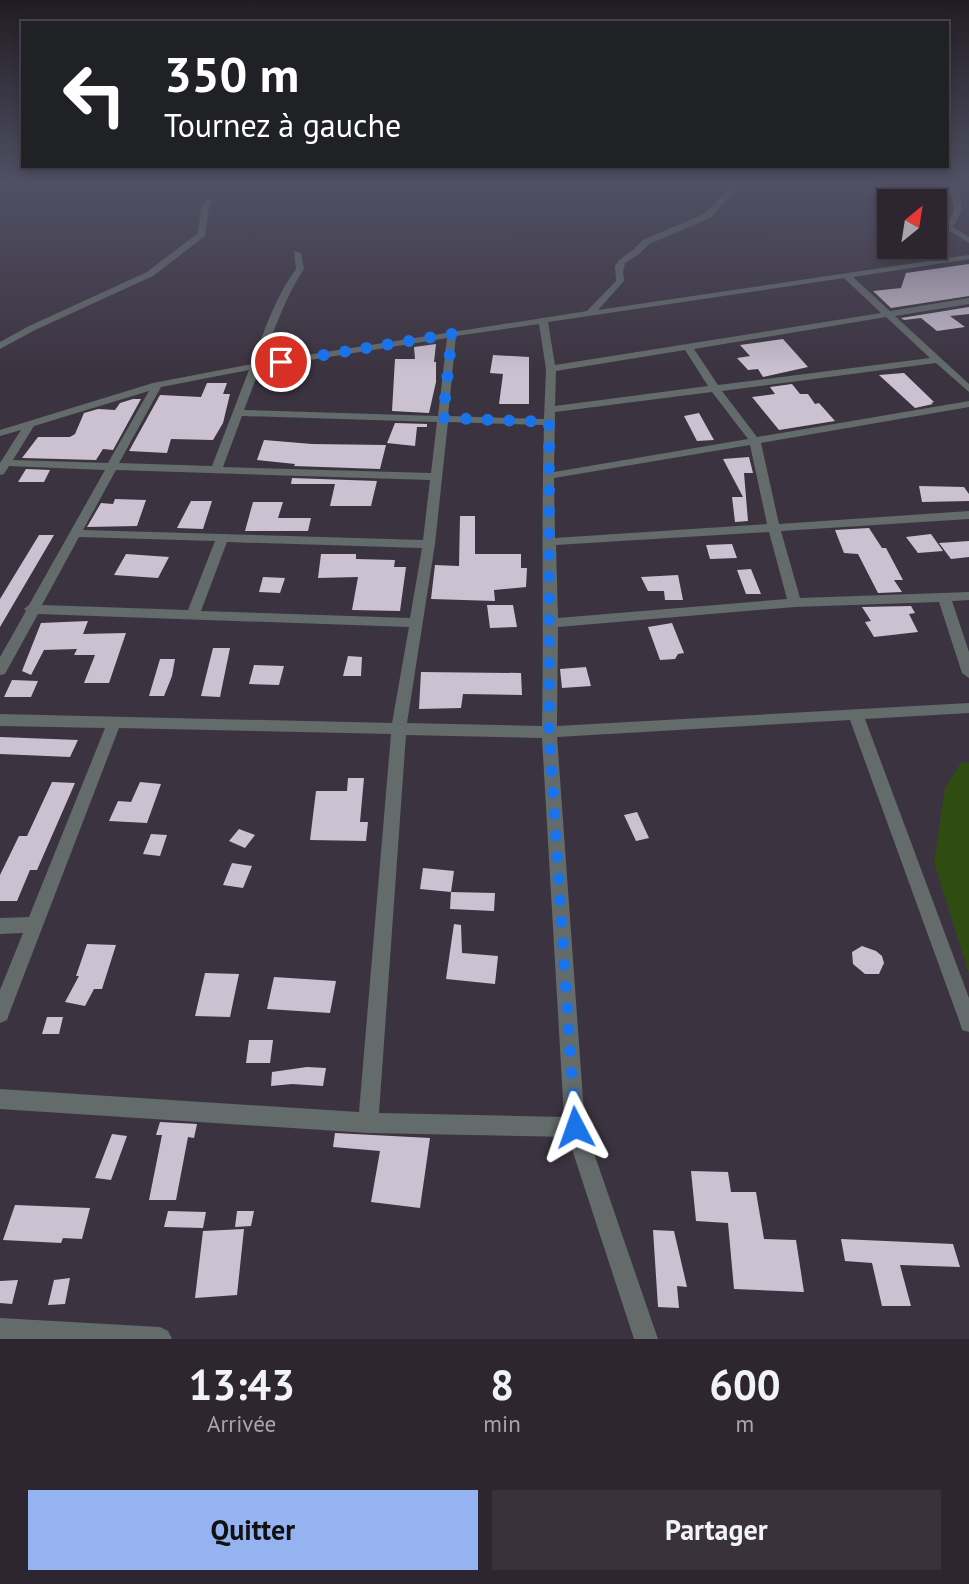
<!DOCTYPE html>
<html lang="fr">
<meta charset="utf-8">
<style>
:root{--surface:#2d2630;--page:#39323c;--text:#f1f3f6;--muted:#a7a5ab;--line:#48434c;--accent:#95b2f1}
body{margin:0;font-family:"PT Sans",sans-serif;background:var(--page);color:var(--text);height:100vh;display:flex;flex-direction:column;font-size:26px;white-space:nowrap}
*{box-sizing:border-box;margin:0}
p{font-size:23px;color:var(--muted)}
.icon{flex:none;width:38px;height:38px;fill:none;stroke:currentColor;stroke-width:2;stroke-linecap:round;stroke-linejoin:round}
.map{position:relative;height:1339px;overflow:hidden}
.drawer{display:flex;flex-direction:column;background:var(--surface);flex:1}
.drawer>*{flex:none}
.banner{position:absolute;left:21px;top:21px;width:928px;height:147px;border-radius:0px;box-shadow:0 4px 10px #0003,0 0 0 2px var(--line);background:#202124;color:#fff;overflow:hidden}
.needle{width:46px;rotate:30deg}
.controls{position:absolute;left:877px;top:189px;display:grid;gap:14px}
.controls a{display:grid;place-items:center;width:70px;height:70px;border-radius:0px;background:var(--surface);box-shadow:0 4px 10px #0003,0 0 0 2px var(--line);font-size:35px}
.pin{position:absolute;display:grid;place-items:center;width:60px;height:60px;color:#fff;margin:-30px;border:4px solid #fff;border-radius:50%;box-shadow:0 2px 7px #0007}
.me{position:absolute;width:77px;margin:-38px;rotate:356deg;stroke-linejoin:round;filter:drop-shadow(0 0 5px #0008)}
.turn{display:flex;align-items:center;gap:24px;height:147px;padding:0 28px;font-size:32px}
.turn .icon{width:91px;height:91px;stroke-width:2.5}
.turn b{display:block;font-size:49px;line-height:60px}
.eta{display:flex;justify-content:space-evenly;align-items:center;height:119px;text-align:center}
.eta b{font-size:42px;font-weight:800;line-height:49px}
.cta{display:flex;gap:14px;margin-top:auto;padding:14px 28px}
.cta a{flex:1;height:80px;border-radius:0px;background:var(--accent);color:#111;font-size:28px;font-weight:800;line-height:80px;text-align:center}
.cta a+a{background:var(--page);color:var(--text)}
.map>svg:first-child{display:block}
.green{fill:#2f4d11}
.building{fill:#cbc1d0}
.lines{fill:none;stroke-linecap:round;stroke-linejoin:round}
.street{fill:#636c6a;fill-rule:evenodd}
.route{stroke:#1a73e8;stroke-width:12;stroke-dasharray:0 21.6}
</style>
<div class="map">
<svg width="969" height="1339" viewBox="0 0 969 1339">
<rect width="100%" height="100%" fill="#3c3340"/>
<path class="green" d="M969,762V974L934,862L945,788L960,764Z"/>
<path class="building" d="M969,264V296L891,308L873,291L901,288L906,273Z
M969,307V314L950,316L965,327L937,331L921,318L904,320L901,318Z
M783,339L808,367L763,377L758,369L748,370L737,358L750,356L740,345Z
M436,344L434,362H436V382L429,413L392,411L395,359H415L414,347Z
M493,355L529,357V404H499L503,374L490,373Z
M904,373L934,402L931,403L933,404L915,408L879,375Z
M207,383H227L223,394H230L223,423L213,440L171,439L167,453L129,451L160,395L201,397Z
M792,384L800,394H808L815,404L819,403L835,421L779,430L752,397L775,394L770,387Z
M133,399H141L113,450L103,449L96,460L22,458L38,437H70L75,434L84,413L98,409L115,410L120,403Z
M699,413L714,440L697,441L684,416Z
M395,423L427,424V427H417L415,446L387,443Z
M264,440L312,444L386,445L380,469L294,466L295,464L257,460Z
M749,457L753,473H744L748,521L735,522L732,497H743L723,459Z
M26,469L50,470L44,482H18Z
M292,478L377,481L371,506H330L335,484H291Z
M919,486L964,487L969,494V501L922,502Z
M115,499L146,500L137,526L87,527L101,503L113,504Z
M191,501H212L203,529L177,528Z
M253,502H283L278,518H311L308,531H245Z
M460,516H475V554H521V568H527L526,587L494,590L495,601L431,599L435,565L459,566Z
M869,528L882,548H886L903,580H894L902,592L878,593L858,554L844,553L835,530Z
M931,534L943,551L918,553L906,537Z
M39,535H54L0,627V599Z
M969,541V557L951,559L939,543Z
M732,544L737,558L710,559L706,545Z
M126,554L169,557L158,578L114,575Z
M321,554H356V559L395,560L394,567H406L400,611L352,610L358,577L318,578Z
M751,569L761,594H746L737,570Z
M678,575L683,600H665L664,591H648L641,577Z
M263,577L285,578L280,593L259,592Z
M487,605H513L517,627L490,628Z
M911,606L915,613L909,614L918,632L874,637L865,622L871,621L862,607Z
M88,621L83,634L126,633L109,683H84L95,655H74L77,649L44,650L31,675L22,671L41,623Z
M672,623L684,653L678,654L675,659L660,660L648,627Z
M213,648H230L220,697L201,696Z
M348,656L362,657L361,676H343Z
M160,659H175L172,676L164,696H149Z
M254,665L284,666L279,685L249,684Z
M586,667L591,686L562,688L560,669Z
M421,672L521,673L522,695L463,694L461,708L419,709Z
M12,680L38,681L31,697H4Z
M0,737L78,740L70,757L0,754Z
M348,778H364L360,822H368L366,841L310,840L316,791H347Z
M52,782L75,783L37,870H30L17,901H0V875L19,836H27Z
M140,782L161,784L147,823L109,821L118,801L131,802Z
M637,812L649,838L636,841L624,815Z
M239,829L255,835L245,848L229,841Z
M151,834L167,835L160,856L143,854Z
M232,863L252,866L243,888L223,885Z
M423,868L454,871L451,892L420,889Z
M451,892L495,893L494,911L450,909Z
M454,924L461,925L462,953L498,956L495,984L446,979Z
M87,944L116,945L102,989H94L85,1006L65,1002L79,976H76Z
M862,946L876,951L882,956L884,963L879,974H865L853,964L852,952Z
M205,973L239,974L230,1017L195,1016Z
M274,977L336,981L330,1013L267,1009Z
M47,1017H63L59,1034H42Z
M249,1040H273L270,1063H246Z
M307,1067L326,1068L323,1086L292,1084L271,1086L272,1072Z
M160,1122L197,1124L194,1138L188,1137L176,1200H149L162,1135H156Z
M335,1133L430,1138L420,1208L371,1202L380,1151L333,1147Z
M112,1134L127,1136L111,1180L95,1178Z
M691,1171L728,1172L731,1192H756L764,1239L796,1240L804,1292L734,1289L728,1223L696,1221Z
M15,1205L90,1208L82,1239L63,1238L61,1243L3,1240Z
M168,1211L206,1212L203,1228L164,1227Z
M237,1211H254L251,1226L235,1227Z
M244,1229L237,1295L195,1298L203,1231Z
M653,1230L674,1231L687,1287L677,1286L679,1308L658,1307Z
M841,1239L953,1244L960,1267L900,1265L911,1306H882L872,1263L845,1261Z
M70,1278L65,1304L48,1305L54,1280Z
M18,1280L12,1304L0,1303V1281Z"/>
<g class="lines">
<path class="street" d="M735,183H742L710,218L649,244L639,254L625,263L623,272L624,281L598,310L969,255V259L853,277L890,311L969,298V304L895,316L969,384V392L936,363L722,391L757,437L969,401V407L761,443L779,524L969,511V519L781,531L800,598L969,592V600L952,601L969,652V678L962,673L939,602L795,607L558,627L557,726L969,703V713L865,719L969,998V1032L962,1030L960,1023L850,720L557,737L585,1127L658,1339H634L568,1137L368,1133L0,1109V1089L359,1112L391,734L119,728L9,1014L7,1020L0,1023V990L23,933L0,934V918L29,917L105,728L0,726V714L392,723L409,627L38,614L5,674L0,675V657L26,611L24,609L29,605L105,470L9,466L4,474L0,475V463L21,430L0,436V430L153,383L252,364C264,332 275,297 296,269L294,251L301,253L304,269C285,297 274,331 262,362L587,311L616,281L615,266L619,260L633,250L643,240L704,214ZM844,278L881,313L555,365L548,322ZM886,317L930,358L718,385L694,349ZM539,324L546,369L544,419L448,416L456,336ZM447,338L438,416L244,410L260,368ZM685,350L708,386L555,406L556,371ZM249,370L212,466L119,463L161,387ZM149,391L108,463L13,460L34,426ZM712,392L748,439L554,472L555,412ZM242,416L437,422L431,473L223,467ZM448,422L544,425C541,525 544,626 542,726L407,723L435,544ZM750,445L767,524L555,538L554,478ZM116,470L430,480L423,540L83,530ZM769,532L787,599L558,618L556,545ZM79,537L215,541L188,610L42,605ZM227,542L422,548L410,618L201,611ZM406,735L542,738L564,1117L379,1113Z
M950,183H958L962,211L953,227L969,237V243L945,228L954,211Z
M206,199L213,201L209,208L205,236L153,276L35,330L0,349V342L29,326L147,272L198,233L201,208Z
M0,1318L160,1327L168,1331L172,1339H0Z"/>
</g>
<linearGradient id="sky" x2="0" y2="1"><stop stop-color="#211c23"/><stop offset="0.49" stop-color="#505064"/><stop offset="1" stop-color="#505064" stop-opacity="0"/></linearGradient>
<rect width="969" height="371" fill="url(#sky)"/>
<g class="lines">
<path class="route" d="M281,362L452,334L443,418L549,422V732L575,1127"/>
</g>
</svg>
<div class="controls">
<a><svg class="needle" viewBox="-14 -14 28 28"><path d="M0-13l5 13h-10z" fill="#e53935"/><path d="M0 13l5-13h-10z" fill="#a7a5ab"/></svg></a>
</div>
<div class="pin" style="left:281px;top:362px;background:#d93025"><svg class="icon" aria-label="arrive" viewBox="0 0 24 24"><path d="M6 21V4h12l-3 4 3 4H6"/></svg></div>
<svg class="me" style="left:575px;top:1127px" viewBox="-20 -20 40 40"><path d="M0-17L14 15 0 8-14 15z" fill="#1a73e8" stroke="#fff" stroke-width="4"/></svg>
<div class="banner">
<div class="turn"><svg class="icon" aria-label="left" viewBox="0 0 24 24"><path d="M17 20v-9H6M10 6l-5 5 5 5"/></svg><div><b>350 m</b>Tournez à gauche</div></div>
</div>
</div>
<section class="drawer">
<div class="eta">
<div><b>13:43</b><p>Arrivée</p></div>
<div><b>8</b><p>min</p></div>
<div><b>600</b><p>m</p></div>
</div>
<div class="cta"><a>Quitter</a><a>Partager</a></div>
</section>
